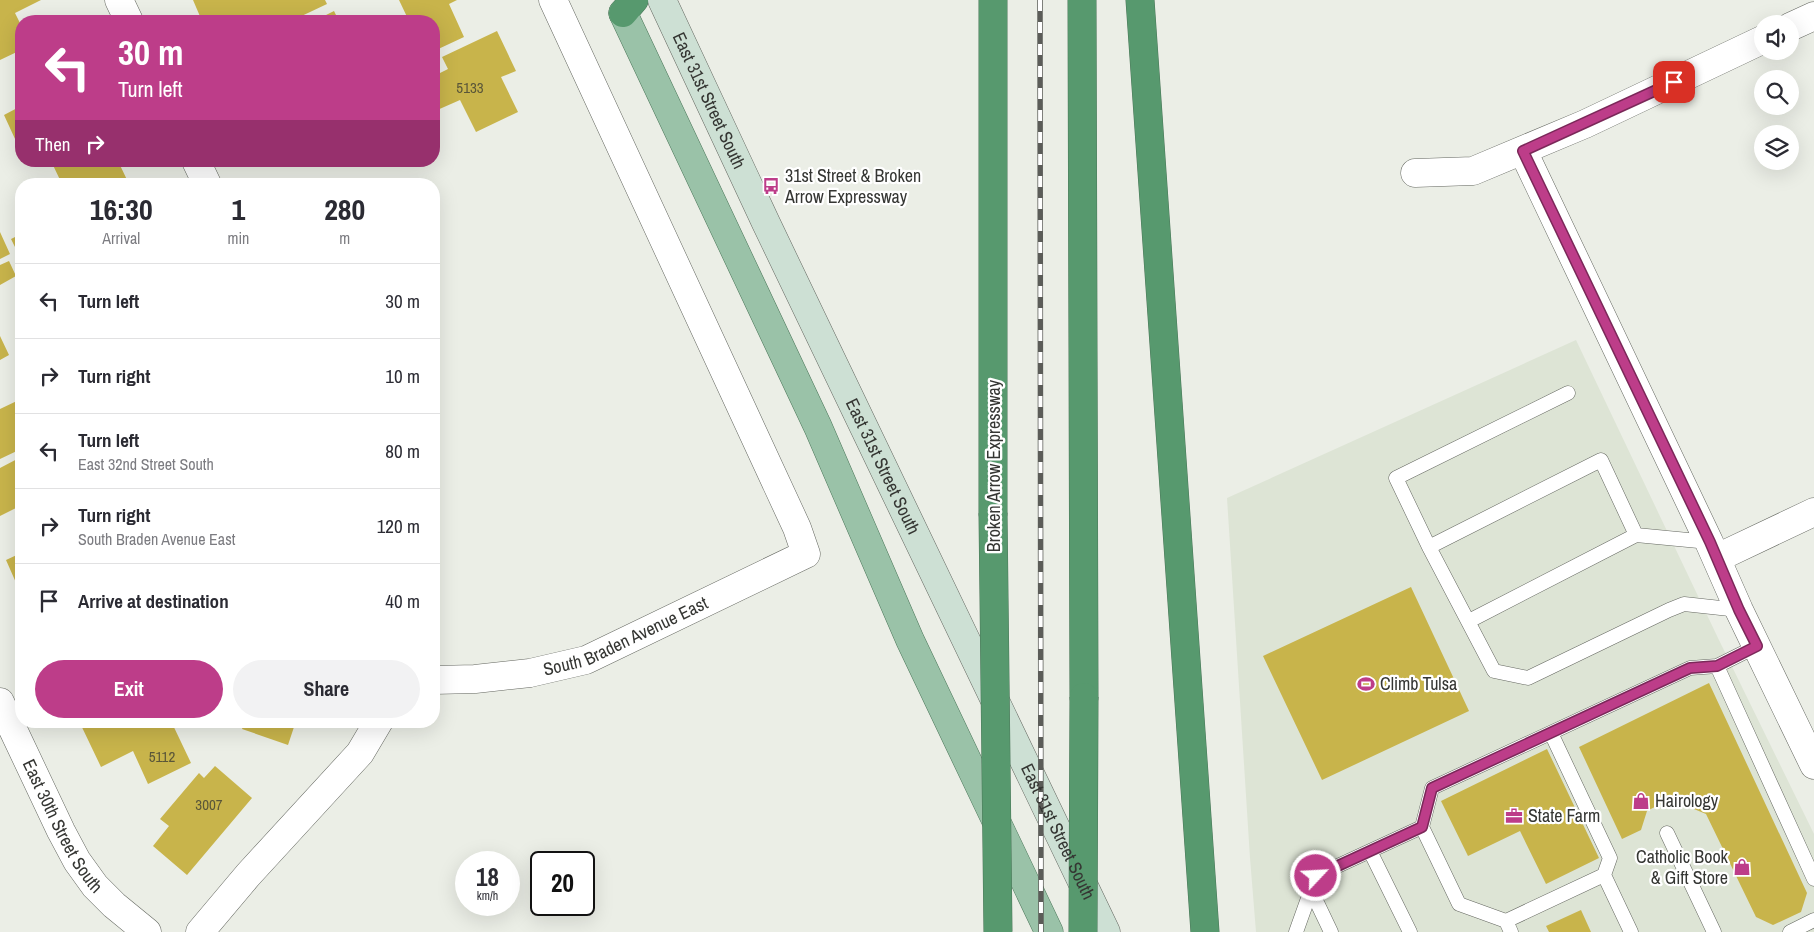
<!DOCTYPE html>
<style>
:root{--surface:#fff;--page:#f2f2f3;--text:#2b2b33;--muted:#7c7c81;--line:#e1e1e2;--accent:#bd3d89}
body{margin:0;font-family:"Archivo Narrow",sans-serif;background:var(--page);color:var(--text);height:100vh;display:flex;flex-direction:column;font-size:19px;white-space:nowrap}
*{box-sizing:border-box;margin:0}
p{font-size:16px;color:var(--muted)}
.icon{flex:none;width:28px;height:28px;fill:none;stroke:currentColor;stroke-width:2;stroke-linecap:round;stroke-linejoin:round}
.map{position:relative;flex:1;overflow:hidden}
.panel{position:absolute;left:15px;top:178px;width:425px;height:550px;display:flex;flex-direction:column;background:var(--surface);border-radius:20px;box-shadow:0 5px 20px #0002}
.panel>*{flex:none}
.guide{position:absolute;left:15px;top:15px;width:425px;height:152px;border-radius:20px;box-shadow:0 5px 20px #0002;background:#bd3d89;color:#fff;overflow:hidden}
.tools{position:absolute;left:1754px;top:15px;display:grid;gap:10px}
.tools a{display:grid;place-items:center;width:45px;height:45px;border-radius:50%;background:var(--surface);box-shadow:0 5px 20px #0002;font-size:25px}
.speed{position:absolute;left:455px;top:851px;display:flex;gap:10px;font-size:25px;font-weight:700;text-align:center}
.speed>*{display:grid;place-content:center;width:65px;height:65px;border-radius:50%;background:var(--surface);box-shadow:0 5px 20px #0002;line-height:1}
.speed small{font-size:12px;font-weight:400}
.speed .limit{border:2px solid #111;border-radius:8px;background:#fff;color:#111}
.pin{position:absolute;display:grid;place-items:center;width:42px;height:42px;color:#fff;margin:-21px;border-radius:10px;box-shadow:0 2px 8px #0006}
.me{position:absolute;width:55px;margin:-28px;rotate:65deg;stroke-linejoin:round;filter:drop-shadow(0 0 4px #0008)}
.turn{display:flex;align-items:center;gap:18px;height:105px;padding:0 20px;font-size:22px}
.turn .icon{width:65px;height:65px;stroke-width:2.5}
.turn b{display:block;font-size:35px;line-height:42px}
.then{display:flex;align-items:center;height:48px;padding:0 20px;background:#0003;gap:10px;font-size:19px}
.eta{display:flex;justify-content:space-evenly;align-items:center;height:85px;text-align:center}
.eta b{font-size:30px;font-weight:700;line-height:35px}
.cta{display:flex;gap:10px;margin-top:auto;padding:10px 20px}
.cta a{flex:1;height:58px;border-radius:30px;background:var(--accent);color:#fff;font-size:20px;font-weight:700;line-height:58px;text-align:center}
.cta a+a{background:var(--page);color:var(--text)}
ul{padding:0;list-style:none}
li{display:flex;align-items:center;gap:15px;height:75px;padding:0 20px;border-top:1px solid var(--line)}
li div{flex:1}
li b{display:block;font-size:19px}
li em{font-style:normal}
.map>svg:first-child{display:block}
.built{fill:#dde4d5}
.building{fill:#c8b44b}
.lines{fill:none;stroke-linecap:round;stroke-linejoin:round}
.lane-casing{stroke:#646760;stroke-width:15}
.street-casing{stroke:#646760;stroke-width:29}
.secondary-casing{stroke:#646760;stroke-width:29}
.primary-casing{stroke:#4b7659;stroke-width:29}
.highway-casing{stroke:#4b7659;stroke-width:29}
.lane{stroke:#fff;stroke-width:14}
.street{stroke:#fff;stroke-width:28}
.secondary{stroke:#cde0d4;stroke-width:28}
.primary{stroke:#9ac2a8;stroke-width:28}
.highway{stroke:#57996e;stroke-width:28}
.rail-casing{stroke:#5b5c58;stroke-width:5.5}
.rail{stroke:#fff;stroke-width:4;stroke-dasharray:11;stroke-linecap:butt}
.highway-bridge-casing{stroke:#4b7659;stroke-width:29;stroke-linecap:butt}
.highway-bridge{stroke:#57996e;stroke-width:28}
.route-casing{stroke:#7b2859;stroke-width:12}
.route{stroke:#bd3d89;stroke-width:9}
.labels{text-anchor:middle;stroke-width:4.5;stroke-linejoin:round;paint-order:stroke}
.number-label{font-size:15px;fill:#5a5639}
.street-label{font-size:18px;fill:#353633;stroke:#fff}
.poi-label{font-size:18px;fill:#353633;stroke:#fff;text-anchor:start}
</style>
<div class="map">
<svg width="1814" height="932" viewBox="0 0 1814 932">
<rect width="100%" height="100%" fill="#ebeee6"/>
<path class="built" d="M1576,340L1718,638L1814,834V932H1256L1250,858L1227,498Z"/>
<path class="building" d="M0,0H41L15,13L21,25V50L0,60Z
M193,0H325L327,4L291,21H202Z
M399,0H457L449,4L464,37L434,51V21H409Z
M334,11L339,21H321L320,18Z
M497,31L516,71L501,77L518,112L476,132L460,100L435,111L434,108V76L448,69L442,57Z
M21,106V152L4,115Z
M51,161H118L129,184H62Z
M0,232L10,254L0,259Z
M21,234V249L17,251L11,239Z
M9,261L16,276L0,285V265Z
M0,336L9,355L0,360Z
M21,399V449L0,459V409Z
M21,457V514L18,507L0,516V468Z
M21,553V594L6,560Z
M1411,587L1469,711L1322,780L1263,656Z
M1709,683L1807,893L1801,912L1773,925L1756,917L1706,814L1670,799L1647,811L1641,830L1622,839L1579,747Z
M79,721H171L191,763L148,784L133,751L101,767Z
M245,721H296L288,745L242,729Z
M1547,749L1599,858L1546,884L1520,831L1468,856L1441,801Z
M215,766L252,798L187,875L153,846L169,826L160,819L199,773L204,778Z
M1581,910L1591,932H1549L1546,926Z"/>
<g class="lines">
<g class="lane-casing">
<path id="lane" d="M1636,535L1601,460L1429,547L1494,671L1528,678L1669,610L1684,604L1739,610
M1429,547L1396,478L1568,393
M1469,621L1636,535L1709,542
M1717,666L1814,879
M1422,827L1459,904L1506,921L1511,932
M1667,833L1714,932
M1604,875L1631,932
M1311,890L1331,932
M1506,921L1604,875L1610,858L1551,733
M1296,932L1316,876L1370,851
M1410,932L1370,851L1422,827L1432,788L1690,668L1717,666L1757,646
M1790,932L1814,920"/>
</g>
<g class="street-casing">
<g id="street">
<path d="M119,0L129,21"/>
<path d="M1790,27L1814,16"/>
<path d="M1523,151L1709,542L1739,610L1814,765"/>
<path d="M196,161L207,184"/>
<path d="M1415,173L1473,171L1585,124L1762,40"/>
<path d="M1717,558L1814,512"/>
<path id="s1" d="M434,680L475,679L530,673L586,660L806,554L797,528L553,0"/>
<path id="s2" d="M0,702L61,831L77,861L95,886L114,905L147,932"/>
<path d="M200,932L248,875L360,753L379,721"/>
</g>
</g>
<g class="secondary-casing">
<g id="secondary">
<path id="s3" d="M662,0L766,223L1106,932"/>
</g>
</g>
<g class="primary-casing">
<path id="primary" d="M623,13L818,427L910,640L1049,932"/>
</g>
<g class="highway-casing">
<path id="highway" d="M993,0V513
M1082,0L1084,697
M1140,0L1205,932
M623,13L634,0"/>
</g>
<use href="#lane" class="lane"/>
<use href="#street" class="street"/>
<use href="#secondary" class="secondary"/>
<use href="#primary" class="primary"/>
<use href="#highway" class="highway"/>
<g class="rail-casing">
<path id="rail" d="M1040,0L1041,932"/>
</g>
<use href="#rail" class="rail"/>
<g class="highway-bridge-casing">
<path id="highway-bridge" d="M993,513L998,932
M1083,932L1084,697"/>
</g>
<use href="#highway-bridge" class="highway-bridge"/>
</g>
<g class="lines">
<g class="route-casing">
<path id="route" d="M1316,876L1422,827L1432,788L1690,668L1717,666L1757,646L1739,610L1710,542L1523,151L1674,82"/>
</g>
<use href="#route" class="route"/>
</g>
<defs>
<g id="bus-bare" transform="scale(1.35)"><path d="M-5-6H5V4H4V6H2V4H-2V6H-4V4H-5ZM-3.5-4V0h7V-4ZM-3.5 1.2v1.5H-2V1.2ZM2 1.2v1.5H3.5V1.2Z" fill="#bd3d89" stroke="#fff" stroke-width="2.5" paint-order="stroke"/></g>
<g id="stadium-bare" transform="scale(1.35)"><path d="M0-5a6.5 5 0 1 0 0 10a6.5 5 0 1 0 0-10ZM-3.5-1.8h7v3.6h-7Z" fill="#bd3d89" stroke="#fff" stroke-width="2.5" paint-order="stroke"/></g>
<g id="shop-bare" transform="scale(1.35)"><path d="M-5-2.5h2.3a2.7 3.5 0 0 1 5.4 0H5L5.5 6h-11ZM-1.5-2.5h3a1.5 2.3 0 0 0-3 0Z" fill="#bd3d89" stroke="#fff" stroke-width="2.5" paint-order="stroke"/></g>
<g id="office-bare" transform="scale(1.35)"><path d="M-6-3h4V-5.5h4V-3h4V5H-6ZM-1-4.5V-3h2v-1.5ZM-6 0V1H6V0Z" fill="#bd3d89" stroke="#fff" stroke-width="2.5" paint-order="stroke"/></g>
</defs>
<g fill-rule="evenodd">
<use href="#bus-bare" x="771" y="186"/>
<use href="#stadium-bare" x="1366" y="684"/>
<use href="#shop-bare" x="1641" y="801"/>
<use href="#office-bare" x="1514" y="816"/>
<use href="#shop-bare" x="1742" y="867"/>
</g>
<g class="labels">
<g class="number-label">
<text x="470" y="93">5133</text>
<text x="162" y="762">5112</text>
<text x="209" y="810">3007</text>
</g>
<g class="street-label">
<text dy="6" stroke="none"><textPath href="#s3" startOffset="111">East 31st Street South</textPath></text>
<text transform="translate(994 466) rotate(-90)" y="6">Broken Arrow Expressway</text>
<text dy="6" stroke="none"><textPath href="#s3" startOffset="516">East 31st Street South</textPath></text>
<text dy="6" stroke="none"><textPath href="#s1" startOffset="199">South Braden Avenue East</textPath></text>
<text dy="6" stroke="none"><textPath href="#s2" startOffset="139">East 30th Street South</textPath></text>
<text dy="6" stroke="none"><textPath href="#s3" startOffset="921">East 31st Street South</textPath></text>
</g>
<g class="poi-label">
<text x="785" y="182">31st Street &amp; Broken<tspan x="785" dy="21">Arrow Expressway</tspan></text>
<text x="1380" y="690">Climb Tulsa</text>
<text x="1655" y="807">Hairology</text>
<text x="1528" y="822">State Farm</text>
<text x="1728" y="863" text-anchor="end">Catholic Book<tspan x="1728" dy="21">&amp; Gift Store</tspan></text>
</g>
</g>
</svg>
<div class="tools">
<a><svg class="icon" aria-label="sound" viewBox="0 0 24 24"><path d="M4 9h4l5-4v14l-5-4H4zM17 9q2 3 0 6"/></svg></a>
<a><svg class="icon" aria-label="search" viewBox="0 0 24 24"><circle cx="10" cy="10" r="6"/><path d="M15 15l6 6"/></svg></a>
<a><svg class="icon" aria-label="layers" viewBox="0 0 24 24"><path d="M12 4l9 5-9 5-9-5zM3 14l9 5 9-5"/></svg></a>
</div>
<div class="speed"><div>18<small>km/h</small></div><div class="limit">20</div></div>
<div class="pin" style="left:1674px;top:82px;background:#d93025"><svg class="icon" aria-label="arrive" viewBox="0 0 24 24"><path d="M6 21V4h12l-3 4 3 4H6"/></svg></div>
<svg class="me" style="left:1316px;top:876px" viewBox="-20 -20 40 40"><circle r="17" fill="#bd3d89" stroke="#fff" stroke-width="3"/><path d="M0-11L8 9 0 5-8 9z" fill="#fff"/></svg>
<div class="guide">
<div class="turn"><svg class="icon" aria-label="left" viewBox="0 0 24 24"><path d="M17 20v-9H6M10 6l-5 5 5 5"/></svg><div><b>30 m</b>Turn left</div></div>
<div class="then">Then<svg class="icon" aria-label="right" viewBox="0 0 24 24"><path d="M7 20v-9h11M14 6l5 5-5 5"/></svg></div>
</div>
<section class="panel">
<div class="eta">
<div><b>16:30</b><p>Arrival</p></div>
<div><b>1</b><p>min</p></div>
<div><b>280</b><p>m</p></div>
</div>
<ul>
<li><svg class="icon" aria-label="left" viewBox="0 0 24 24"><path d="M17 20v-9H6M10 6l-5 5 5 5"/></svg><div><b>Turn left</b></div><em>30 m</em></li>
<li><svg class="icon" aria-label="right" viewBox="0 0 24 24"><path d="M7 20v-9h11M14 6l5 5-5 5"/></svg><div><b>Turn right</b></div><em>10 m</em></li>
<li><svg class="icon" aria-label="left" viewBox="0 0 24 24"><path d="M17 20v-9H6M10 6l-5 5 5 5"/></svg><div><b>Turn left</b><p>East 32nd Street South</p></div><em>80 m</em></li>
<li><svg class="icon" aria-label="right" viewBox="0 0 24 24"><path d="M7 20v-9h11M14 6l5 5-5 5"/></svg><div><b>Turn right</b><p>South Braden Avenue East</p></div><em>120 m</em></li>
<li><svg class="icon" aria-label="arrive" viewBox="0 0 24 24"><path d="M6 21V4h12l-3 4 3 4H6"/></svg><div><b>Arrive at destination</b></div><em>40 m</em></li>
</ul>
<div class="cta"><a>Exit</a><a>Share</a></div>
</section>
</div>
